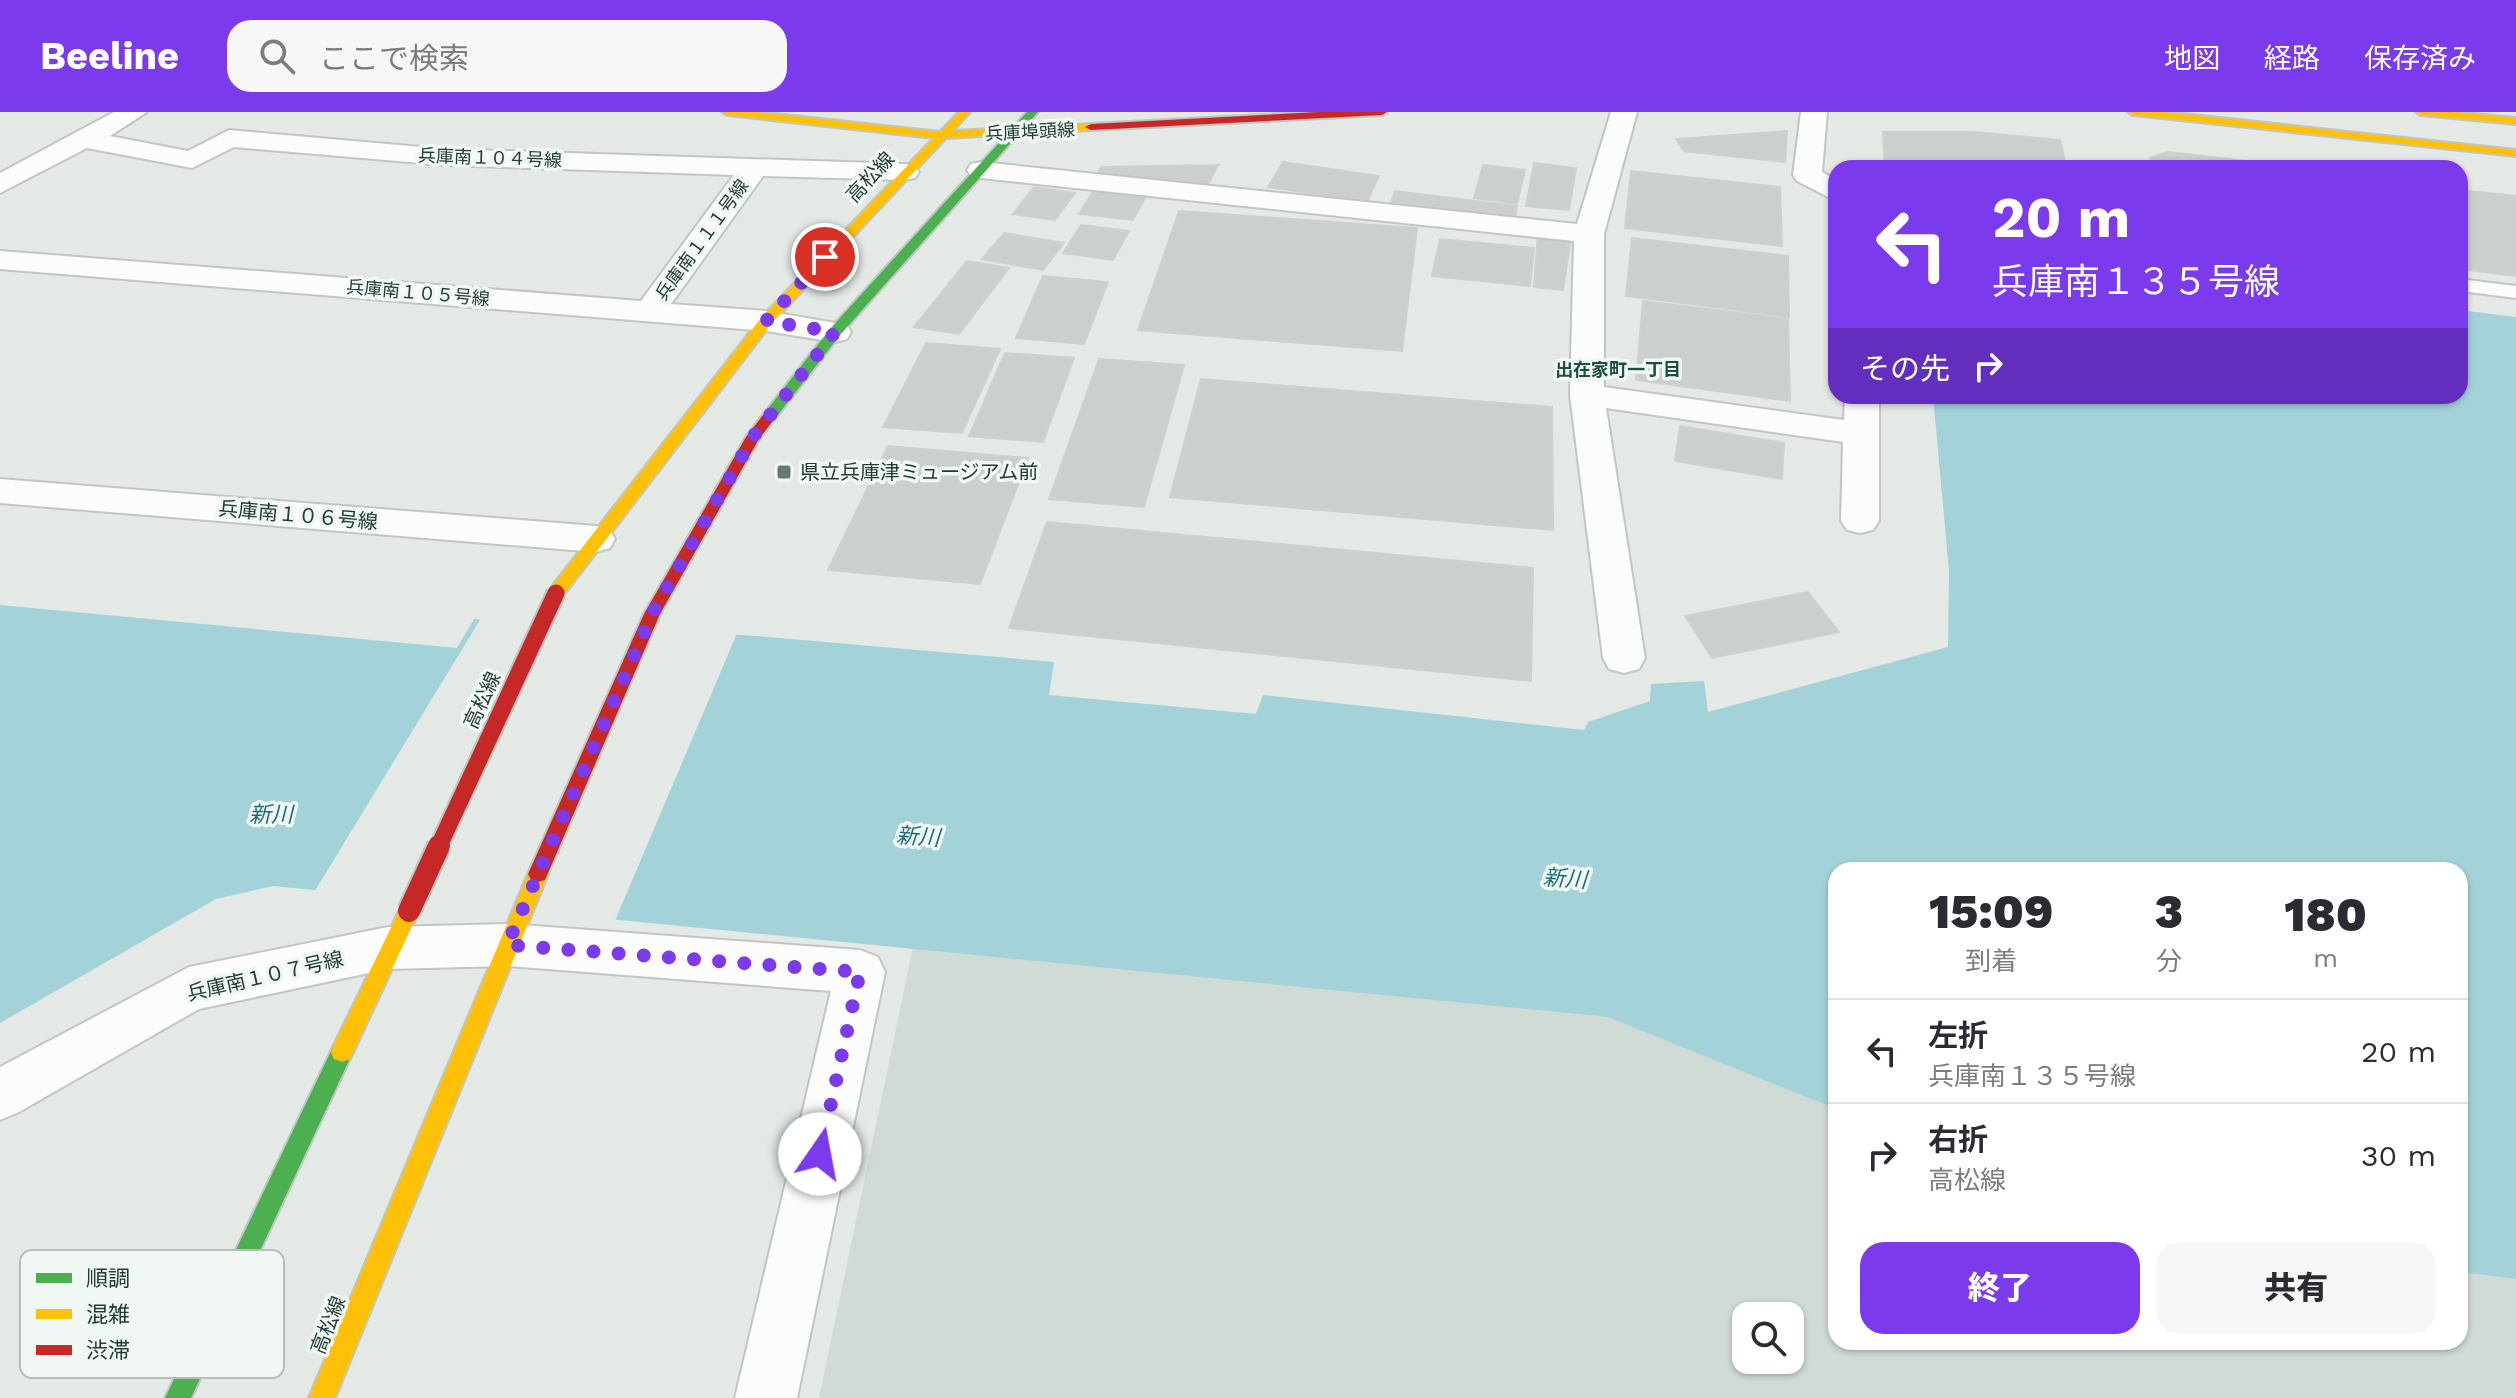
<!DOCTYPE html>
<html lang="ja">
<meta charset="utf-8">
<style>
:root{--surface:#fff;--page:#f7f7f7;--text:#2b2b33;--muted:#7c7c81;--line:#e1e1e2;--accent:#7c3aed}
body{margin:0;font-family:"Work Sans","Noto Sans JP",sans-serif;background:var(--page);color:var(--text);height:100vh;display:flex;flex-direction:column;font-size:30px;white-space:nowrap}
*{box-sizing:border-box;margin:0}
p{font-size:26px;color:var(--muted)}
.icon{flex:none;width:44px;height:44px;fill:none;stroke:currentColor;stroke-width:2;stroke-linecap:round;stroke-linejoin:round}
.map{position:relative;flex:1;overflow:hidden}
.side{position:absolute;left:1828px;top:750px;width:640px;height:488px;display:flex;flex-direction:column;background:var(--surface);border-radius:24px;box-shadow:0 2px 6px #0004}
.side>*{flex:none}
.guide{position:absolute;left:1828px;top:48px;width:640px;height:244px;border-radius:24px;box-shadow:0 2px 6px #0004;background:#7c3aed;color:#fff;overflow:hidden}
.tools{position:absolute;left:1732px;top:1190px;display:grid;gap:16px}
.tools a{display:grid;place-items:center;width:72px;height:72px;border-radius:16px;background:var(--surface);box-shadow:0 2px 6px #0004;font-size:40px}
.pin{position:absolute;display:grid;place-items:center;width:68px;height:68px;color:#fff;margin:-34px;border:4px solid #fff;border-radius:50%;box-shadow:0 2px 8px #0007}
.me{position:absolute;width:88px;margin:-44px;rotate:12deg;stroke-linejoin:round;filter:drop-shadow(0 0 6px #0008)}
.turn{display:flex;align-items:center;gap:28px;height:168px;padding:0 32px;font-size:36px}
.turn .icon{width:104px;height:104px;stroke-width:2.5}
.turn b{display:block;font-size:56px;line-height:68px}
.then{display:flex;align-items:center;height:76px;padding:0 32px;background:#0003;gap:16px;font-size:30px}
.eta{display:flex;justify-content:space-evenly;align-items:center;height:136px;text-align:center}
.eta b{font-size:48px;font-weight:800;line-height:56px}
.button{display:flex;gap:16px;margin-top:auto;padding:16px 32px}
.button a{flex:1;height:92px;border-radius:24px;background:var(--accent);color:#fff;font-size:32px;font-weight:800;line-height:92px;text-align:center}
.button a+a{background:var(--page);color:var(--text)}
ul{padding:0;list-style:none}
li{display:flex;align-items:center;gap:24px;height:104px;padding:0 32px;border-top:2px solid var(--line)}
li div{flex:1}
li b{display:block;font-size:30px}
li em{font-style:normal}
header{display:flex;align-items:center;gap:48px;box-sizing:border-box;height:112px;padding:0 40px;background:var(--accent);color:#fff}
header strong{font-size:38px}
nav{display:flex;gap:44px;margin-inline-start:auto;font-size:28px}
.search{width:560px;height:72px;background:var(--page);display:flex;align-items:center;gap:20px;box-sizing:border-box;padding:0 28px;border-radius:24px;color:var(--muted);font-size:30px}
.map>svg:first-child{display:block}
.built{fill:#d1dbd6;fill-rule:evenodd}
.water{fill:#a3d3d9}
.pier{fill:#e4e9e6}
.building{fill:#cbd0ce;stroke:#ccd2cf;stroke-width:2}
.lines{fill:none;stroke-linecap:round;stroke-linejoin:round}
.lane-casing{stroke:#c1c6c3;stroke-width:4}
.street-casing{stroke:#c1c6c3;stroke-width:4}
.fast-casing{stroke:#bfc7c3;stroke-width:4}
.slow-casing{stroke:#bfc7c3;stroke-width:4}
.jam-casing{stroke:#bfc7c3;stroke-width:4}
.lane{fill:#fbfcfb;fill-rule:evenodd}
.street{fill:#fbfcfb;fill-rule:evenodd}
.fast{fill:#4caf50;fill-rule:evenodd}
.slow{fill:#ffc107;fill-rule:evenodd}
.jam{fill:#c62828;fill-rule:evenodd}
.jam-bridge-far1-casing{stroke:#bcc5c2;stroke-width:21;stroke-linecap:butt}
.jam-bridge-casing{stroke:#bcc5c2;stroke-width:26;stroke-linecap:butt}
.jam-bridge-far1{stroke:#c62828;stroke-width:17}
.jam-bridge{stroke:#c62828;stroke-width:22}
.route{stroke:#7c3aed;stroke-width:14;stroke-dasharray:0 25.2}
.poi-dot{fill:#657972;stroke:#f1f8f4;stroke-width:3}
.labels{text-anchor:middle;stroke-width:7;stroke-linejoin:round;paint-order:stroke}
.far-street-label{font-size:18px;fill:#213d34;stroke:#f1f8f4}
.far-neighbourhood-label{font-size:18px;font-weight:bold;fill:#1c4f40;stroke:#f1f8f4}
.street-label{font-size:20px;fill:#213d34;stroke:#f1f8f4}
.poi-label{font-size:20px;fill:#213d34;stroke:#f1f8f4;text-anchor:start}
.water-label{font-size:22px;font-style:italic;fill:#196e7a;stroke:#f1f8f4}
.key{fill:#f1f8f4;stroke:#b3c0ba;stroke-width:2}
.key-label{font-size:22px;fill:#213d34}
</style>
<header>
<strong>Beeline</strong>
<div class="search"><svg class="icon" aria-label="search" viewBox="0 0 24 24"><circle cx="10" cy="10" r="6"/><path d="M15 15l6 6"/></svg>ここで検索</div>
<nav><a>地図</a><a>経路</a><a>保存済み</a></nav>
</header>
<div class="map">
<svg width="2516" height="1286" viewBox="0 0 2516 1286">
<rect width="100%" height="100%" fill="#e4e9e6"/>
<path class="built" d="M913,835L1607,905L1836,997V1230H2460V1160L2516,1167V1286H819ZM1746,1204H1790V1248H1746Z"/>
<path class="water" d="M2460,198L2516,205V1167L2460,1160V758H1836V997L1607,905L273,774L216,787L0,911V493L457,536L474,507L757,524L1054,550L1049,583L1256,602L1263,583L1584,618L1588,610L1650,589L1651,572L1704,569L1708,600L1948,535L1949,459L1933,284H2460Z"/>
<path class="pier" d="M483,503L738,519L614,811L313,782Z"/>
<path class="building" d="M1787,19L1785,50L1684,39L1676,27Z
M1883,20H1974L2060,28L2067,56H1885Z
M2168,40L2307,56H2153L2150,46Z
M1283,50L1379,64L1367,90L1268,75Z
M1534,51L1576,56L1569,98L1526,94Z
M1218,53L1207,74L1096,64L1101,55Z
M1483,53L1525,58L1517,92L1474,86Z
M1631,59L1780,75L1782,134L1625,116Z
M1034,75L1075,81L1055,108L1013,102Z
M1094,78L1146,84L1133,108L1079,102Z
M2460,78L2516,84V164L2460,157Z
M1395,79L1517,94L1515,105L1391,90Z
M1179,99L1417,116L1402,239L1138,218Z
M1081,113L1129,119L1113,148L1063,141Z
M1004,121L1064,131L1043,158L982,147Z
M1538,122L1571,126L1563,178L1534,175Z
M1632,126L1788,144L1789,205L1626,184Z
M1440,127L1534,136L1530,174L1432,164Z
M967,149L1009,156L959,222L914,215Z
M1043,164L1108,170L1084,232L1016,226Z
M1643,189L1788,207L1790,289L1636,268Z
M926,231L1000,237L962,321L883,315Z
M1005,241L1074,246L1043,330L969,324Z
M1099,247L1184,253L1144,395L1049,387Z
M1201,267L1552,295L1553,418L1170,385Z
M1680,314L1784,331L1782,367L1675,349Z
M888,334L1028,346L980,472L828,458Z
M1047,410L1533,456L1531,569L1009,516Z
M1808,480L1839,520L1712,546L1685,504Z"/>
<g class="lines">
<g class="lane-casing">
<path id="lane" d="M2460,167L2516,174V186L2460,179Z"/>
</g>
<g class="street-casing">
<path id="street" d="M114,0H147L110,24L188,39L229,18L444,37L905,52L915,54L919,60L915,66L905,68L763,64L671,192L766,199L847,213L851,220L847,227L835,230L766,219L0,157V139L641,189L734,63L444,53L234,35L192,56L87,36L0,81V61Z
M1611,0H1637L1604,122V275L1844,308L1845,284H1879V409L1873,418L1860,421L1847,418L1841,409L1843,330L1606,296L1645,546L1639,557L1624,561L1609,557L1603,546L1570,283L1574,129L981,66L971,64L967,58L971,52L981,50L1577,112Z
M1801,0H1827L1822,60L1836,68V89L1797,69L1793,63Z
M0,367L596,414L610,418L615,427L610,436L596,440L0,391Z
M507,812L860,838L878,845L885,860L797,1286H735L831,879L507,854L388,857L199,897L19,1000L0,1008V955L189,855L388,815Z"/>
</g>
<g class="fast-casing">
<path id="fast" d="M1027,0H1038L840,223L777,304H767V298L830,217Z
M342,930L350,933L353,940L191,1286H165L334,933Z"/>
</g>
<g class="slow-casing">
<path id="slow" d="M722,0H757L940,20L959,0H970L953,19L1091,12L1097,15L1091,18L946,26L771,212L562,485H550L548,481L550,477L761,206L934,26L727,3Z
M2128,0H2164L2516,38V44L2133,3Z
M2416,0H2456L2516,6V12L2421,3Z
M538,754L545,756L548,762L335,1286H309L528,762L531,756Z
M409,791L416,793L419,799L350,947L342,950L334,947L331,940L334,933L402,793Z"/>
</g>
<g class="jam-casing">
<path id="jam" d="M1318,0H1387L1382,3L1091,18L1085,15L1091,12Z
M772,297L779,301L759,327L660,502L545,768L538,770L531,768L528,762L644,502L746,325L767,298Z"/>
</g>
<use href="#lane" class="lane"/>
<use href="#street" class="street"/>
<use href="#fast" class="fast"/>
<use href="#slow" class="slow"/>
<use href="#jam" class="jam"/>
<g class="jam-bridge-far1-casing">
<path id="jam-bridge-far1" d="M438,736L556,481"/>
</g>
<g class="jam-bridge-casing">
<path id="jam-bridge" d="M409,799L439,734"/>
</g>
<use href="#jam-bridge-far1" class="jam-bridge-far1"/>
<use href="#jam-bridge" class="jam-bridge"/>
</g>
<g class="lines">
<path class="route" d="M820,1042L860,860L507,833L652,502L753,325L835,220L766,209L825,145"/>
</g>
<rect class="poi-dot" x="776" y="352" width="16" height="16" rx="4"/>
<g class="labels">
<g class="far-street-label">
<text transform="translate(1030 20) rotate(-3)" y="6">兵庫埠頭線</text>
<text transform="translate(490 46) rotate(2)" y="6">兵庫南１０４号線</text>
<text transform="translate(702 128) rotate(-54)" y="6">兵庫南１１１号線</text>
<text transform="translate(418 181) rotate(5)" y="6">兵庫南１０５号線</text>
</g>
<g class="far-neighbourhood-label">
<text x="1618" y="264">出在家町一丁目</text>
</g>
<g class="street-label">
<text transform="translate(870 65) rotate(-47)" y="7">高松線</text>
<text transform="translate(298 403) rotate(5)" y="7">兵庫南１０６号線</text>
<text transform="translate(482 588) rotate(-65)" y="7">高松線</text>
<text transform="translate(265 864) rotate(-13)" y="7">兵庫南１０７号線</text>
<text transform="translate(328 1213) rotate(-68)" y="7">高松線</text>
</g>
<g class="poi-label">
<text x="800" y="367">県立兵庫津ミュージアム前</text>
</g>
<g class="water-label">
<text x="271" y="710">新川</text>
<text transform="translate(918 724) rotate(4)" y="8">新川</text>
<text transform="translate(1565 766) rotate(4)" y="8">新川</text>
</g>
</g>
<rect x="20" y="1138" width="264" height="128" rx="12" class="key"/>
<rect x="36" y="1161" width="36" height="10" fill="#4caf50"/>
<rect x="36" y="1197" width="36" height="10" fill="#ffc107"/>
<rect x="36" y="1233" width="36" height="10" fill="#c62828"/>
<g class="key-label">
<text x="86" y="1174">順調</text>
<text x="86" y="1210">混雑</text>
<text x="86" y="1246">渋滞</text>
</g>
</svg>
<div class="tools">
<a><svg class="icon" aria-label="search" viewBox="0 0 24 24"><circle cx="10" cy="10" r="6"/><path d="M15 15l6 6"/></svg></a>
</div>
<div class="pin" style="left:825px;top:145px;background:#d93025"><svg class="icon" aria-label="arrive" viewBox="0 0 24 24"><path d="M6 21V4h12l-3 4 3 4H6"/></svg></div>
<svg class="me" style="left:820px;top:1042px" viewBox="-20 -20 40 40"><circle r="19" fill="#fff"/><path d="M0-13L10 11 0 6-10 11z" fill="#7c3aed"/></svg>
<div class="guide">
<div class="turn"><svg class="icon" aria-label="left" viewBox="0 0 24 24"><path d="M17 20v-9H6M10 6l-5 5 5 5"/></svg><div><b>20 m</b>兵庫南１３５号線</div></div>
<div class="then">その先<svg class="icon" aria-label="right" viewBox="0 0 24 24"><path d="M7 20v-9h11M14 6l5 5-5 5"/></svg></div>
</div>
<section class="side">
<div class="eta">
<div><b>15:09</b><p>到着</p></div>
<div><b>3</b><p>分</p></div>
<div><b>180</b><p>m</p></div>
</div>
<ul>
<li><svg class="icon" aria-label="left" viewBox="0 0 24 24"><path d="M17 20v-9H6M10 6l-5 5 5 5"/></svg><div><b>左折</b><p>兵庫南１３５号線</p></div><em>20 m</em></li>
<li><svg class="icon" aria-label="right" viewBox="0 0 24 24"><path d="M7 20v-9h11M14 6l5 5-5 5"/></svg><div><b>右折</b><p>高松線</p></div><em>30 m</em></li>
</ul>
<div class="button"><a>終了</a><a>共有</a></div>
</section>
</div>
